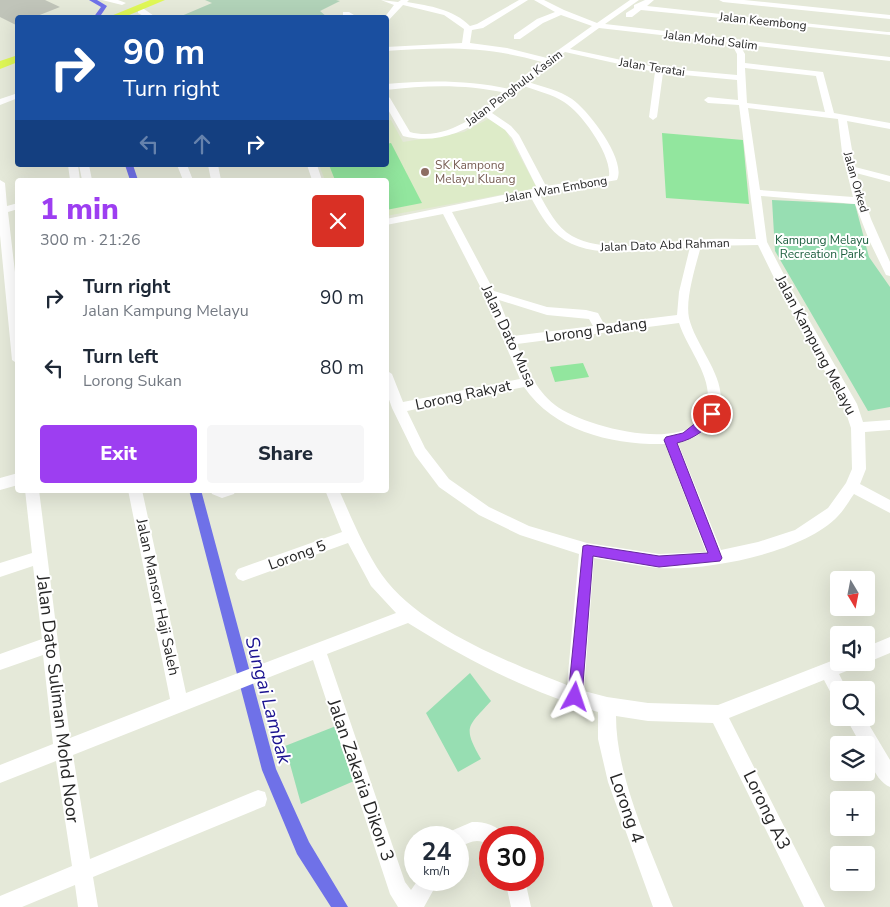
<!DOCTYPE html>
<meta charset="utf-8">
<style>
:root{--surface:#fff;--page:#f6f6f7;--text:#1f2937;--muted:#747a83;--accent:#9d3ef1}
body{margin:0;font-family:"Nunito Sans",sans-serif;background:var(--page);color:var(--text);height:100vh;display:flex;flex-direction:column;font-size:19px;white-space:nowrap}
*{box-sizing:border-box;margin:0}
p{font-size:16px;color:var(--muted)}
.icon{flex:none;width:28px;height:28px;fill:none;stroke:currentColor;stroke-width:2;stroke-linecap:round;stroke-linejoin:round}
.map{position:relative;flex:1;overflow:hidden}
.sheet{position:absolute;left:15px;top:178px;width:374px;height:315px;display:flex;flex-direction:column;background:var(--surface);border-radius:5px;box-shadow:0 5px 20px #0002}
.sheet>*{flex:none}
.hud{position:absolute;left:15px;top:15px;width:374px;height:152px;border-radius:5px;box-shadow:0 5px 20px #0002;background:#1a4fa0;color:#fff;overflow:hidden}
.needle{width:32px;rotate:170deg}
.buttons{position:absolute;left:830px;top:571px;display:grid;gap:10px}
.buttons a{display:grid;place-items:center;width:45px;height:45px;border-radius:5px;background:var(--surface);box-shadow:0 5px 20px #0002;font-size:25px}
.speed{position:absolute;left:404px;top:826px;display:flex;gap:10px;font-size:25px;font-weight:700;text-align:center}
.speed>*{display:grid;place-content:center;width:65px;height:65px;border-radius:50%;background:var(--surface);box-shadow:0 5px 20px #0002;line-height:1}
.speed small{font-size:12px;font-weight:400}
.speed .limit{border:8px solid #d22;background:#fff;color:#111}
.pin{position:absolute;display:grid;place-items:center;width:42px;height:42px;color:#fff;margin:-21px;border:2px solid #fff;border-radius:50%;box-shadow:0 1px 5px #0007}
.me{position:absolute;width:55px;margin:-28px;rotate:5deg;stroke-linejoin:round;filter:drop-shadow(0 0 4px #0008)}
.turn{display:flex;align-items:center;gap:18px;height:105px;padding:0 25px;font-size:22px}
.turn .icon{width:65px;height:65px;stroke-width:2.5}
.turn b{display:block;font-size:35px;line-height:42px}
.lanes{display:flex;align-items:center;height:48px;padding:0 25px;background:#0003;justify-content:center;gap:25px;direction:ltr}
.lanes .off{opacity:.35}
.round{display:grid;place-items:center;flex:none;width:52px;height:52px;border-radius:5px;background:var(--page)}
.summary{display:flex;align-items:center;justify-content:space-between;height:85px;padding:0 25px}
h1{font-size:30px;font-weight:800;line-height:38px;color:var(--accent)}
.action{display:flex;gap:10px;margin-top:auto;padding:10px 25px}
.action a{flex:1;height:58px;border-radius:5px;background:var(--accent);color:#fff;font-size:20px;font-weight:800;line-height:58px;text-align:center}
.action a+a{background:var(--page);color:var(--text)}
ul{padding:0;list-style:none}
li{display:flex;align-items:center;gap:15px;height:70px;padding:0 25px}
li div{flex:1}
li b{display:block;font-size:19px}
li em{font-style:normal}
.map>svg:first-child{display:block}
.education{fill:#ddebc8}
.green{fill:#97deb2}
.cemetery{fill:#b1d2b8}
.pitch{fill:#92e69e}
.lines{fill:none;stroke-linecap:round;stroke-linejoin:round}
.canal{fill:#6f71e8;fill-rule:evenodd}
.building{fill:#c0c4b9}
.minor{fill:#fff;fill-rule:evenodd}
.highway{fill:#dff756;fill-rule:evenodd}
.route{fill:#9d3ef1;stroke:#66289d}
.education-dot{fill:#8d6e63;stroke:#fff;stroke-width:2}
.labels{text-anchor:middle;stroke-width:4;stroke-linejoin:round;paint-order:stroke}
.far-street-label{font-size:12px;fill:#272727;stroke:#fff}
.far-education-label{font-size:12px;fill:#785e54;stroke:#fff;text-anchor:start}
.far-park-label{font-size:12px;fill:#1c5f3e;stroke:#fff}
.street-label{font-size:15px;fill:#272727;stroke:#fff}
.near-street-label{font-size:18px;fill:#272727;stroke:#fff}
.near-water-label{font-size:19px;font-style:italic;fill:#1a1290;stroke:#fff}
</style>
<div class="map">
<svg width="890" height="907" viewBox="0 0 890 907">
<rect width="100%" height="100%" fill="#e5e9d9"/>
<path class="education" d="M488,119L505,129L537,188L386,216V180H325L319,165H386V121L391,120L403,142L464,132Z"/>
<path class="green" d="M772,200L855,204L869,257L890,287V407L868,411L775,251Z
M470,673L491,701C468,727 462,726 481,759L458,772L426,713Z
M336,726L354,781L301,804L285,746Z"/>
<path class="cemetery" d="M205,0H336L340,1L320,11L327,17H179L212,3Z"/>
<path class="pitch" d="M662,133L743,140L749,204L666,198Z
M391,143L422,203L386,210V180H335L329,165H386V144Z
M583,363L589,377L555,382L550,367Z"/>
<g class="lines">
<path class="canal" d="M89,0H97L107,6L99,18H93L101,7Z
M125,165H133L138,180H130Z
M189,490H201L276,769L309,842L348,907H331L297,854L262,770Z"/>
</g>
<path class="building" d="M0,0H45L60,7L32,18H18V26L0,17Z"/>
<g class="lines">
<path class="minor" d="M102,0H118L126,3L122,5Z
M381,0L398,2L401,0H409L407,2C430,6 453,9 470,26L477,24L519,0H528L483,28L472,30L470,43L507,48L547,58L592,26L561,15L543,23L520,39H514V35L537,19L555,12L534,0H544L564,10L597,23L630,0H639L605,24L890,57V61L739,44L745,54V63L823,72L834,113L890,123V129L847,121L855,167L890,176V182L856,173L871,219L890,262V276L886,275L869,240L855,204L761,196L767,242L792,290L857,404L863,422L890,420V430L865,432L866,469L860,484L890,500V513L854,494C849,501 844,510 838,516C803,553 708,571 658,568C637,566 615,561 594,558L584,691L607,697L648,703L718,705L839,658V662H856L854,668L839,674L847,690H839V699L833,697L824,680L729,718L825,907H804L713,723L648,721L616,716C616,778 651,849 673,907H653L608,782L598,739V712C531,693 467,660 408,623L327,654L405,882L411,890L418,880H439L424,907H398L390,894L313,660L73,755L90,859L258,790L265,792L267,799L265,806L93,877L98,907H78L75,885L22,907H0V896L72,866L56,761L0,783V765L53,744L43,655L0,670V654L42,639L33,566L0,577V563L32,553L25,490H39L70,738L170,699L128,490H142L186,693L396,613L371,586L348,543L243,581L238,579L235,574L238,569L342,532L325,490H339C352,519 364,549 382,575C420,628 508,662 567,685L579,554L520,535L479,515L439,487L415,455L392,408L386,391V370L392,374L403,402L520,379L484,294L443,214L386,225V219L537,188L512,138L505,130L486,117C462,134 432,144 403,136L386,106V95L390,98L410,132C445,142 480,114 506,93C465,84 427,85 386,90V84C429,80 468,80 510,89L542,62C488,46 442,47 386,51V47L462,43L464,29L444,15L403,5L386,23V18H384L394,5ZM599,28L731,43L737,54V75L659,68L570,49ZM565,52L655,72L649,117L653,120L657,117L663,73L737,80L738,100L708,97L704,100L708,103L739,105L756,239C736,239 715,238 694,240C656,242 608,255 572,236C556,227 548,209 539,194L617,180C627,160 588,110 572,99C559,90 543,87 528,82ZM745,68L816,76L825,112L747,103ZM524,86C537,91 552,94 564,102C581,112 612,155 609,176L546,186L519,135L511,126L492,113ZM748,108L838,119L842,152L853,197L760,190ZM530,196C538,210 546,226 559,236C590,262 652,249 690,247L679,292L677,315L604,324L598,313L586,310L547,307L494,291L452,212ZM758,245L780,290L843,404L851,428L852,469L846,483L828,508L795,530L758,542L721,550L678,443C691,440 702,434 711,424C740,390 697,352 689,318C685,299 696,265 701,246ZM499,300L547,315L589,319L593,326L513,336ZM679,323C687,348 710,373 708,401C704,460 583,427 555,405C535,389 526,367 517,344ZM524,387C555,432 613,445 665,444L706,552L659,554L587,543L529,526L489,507L449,479L425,448L407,411Z
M645,0H654L647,6L887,32H890V35L641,10L632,17H626V13L634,8V5Z
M719,0H744L890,15V19L723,2Z
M138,9H144L157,18H147L138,13Z
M343,12H349L359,18L343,16Z
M18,93V98L0,105V99Z
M68,165H78L80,180H70Z
M79,165H89L92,180H82Z
M177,165H187L193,180H183Z
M208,165H218L221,180H211Z
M307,165H317L322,180H312Z
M0,180L5,183L7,206L18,203V209L8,212L18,298V364L12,360L0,235Z
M18,473V485L0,490V478Z
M210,490H236L234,494L222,498L212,494Z
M890,637V653L866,663L865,662L866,647Z
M846,718H865L890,760V787C877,782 866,758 866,745H861Z
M472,822C484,821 501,826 505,838H490V845C475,837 471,843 458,847V838H449L451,831Z
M505,880H525L531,907H511Z"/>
<path class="highway" d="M150,0H165L122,18H106Z
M18,55V62L0,69V61Z"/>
</g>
<path class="route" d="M712,410L717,414C708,429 694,439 677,443L722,558L720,561L659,567L593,556L582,697L580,702L575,704L570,702L568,697L583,546L587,545L659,556L708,553L664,440L666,437L683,433Z"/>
<circle class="education-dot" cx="425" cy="172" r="5"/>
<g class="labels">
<g class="far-street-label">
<text transform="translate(763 21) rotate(6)" y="4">Jalan Keembong</text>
<text transform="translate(711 40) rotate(7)" y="4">Jalan Mohd Salim</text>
<text transform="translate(652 67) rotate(9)" y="4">Jalan Teratai</text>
<text transform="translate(514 88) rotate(-37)" y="4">Jalan Penghulu Kasim</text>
<text transform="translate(856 182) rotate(74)" y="4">Jalan Orked</text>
<text transform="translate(556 189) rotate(-10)" y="4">Jalan Wan Embong</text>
<text transform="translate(665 245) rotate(-2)" y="4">Jalan Dato Abd Rahman</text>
</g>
<g class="far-education-label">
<text x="435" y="169">SK Kampong<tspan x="435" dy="14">Melayu Kluang</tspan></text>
</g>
<g class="far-park-label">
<text x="822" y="244">Kampung Melayu<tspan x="822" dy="14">Recreation Park</tspan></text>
</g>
<g class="street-label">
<text transform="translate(596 330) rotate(-8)" y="5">Lorong Padang</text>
<text transform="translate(509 336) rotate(65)" y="5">Jalan Dato Musa</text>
<text transform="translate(816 345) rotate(62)" y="5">Jalan Kampung Melayu</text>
<text transform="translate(463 395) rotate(-12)" y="5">Lorong Rakyat</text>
<text transform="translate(297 555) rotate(-20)" y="5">Lorong 5</text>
<text transform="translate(158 597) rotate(78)" y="5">Jalan Mansor Haji Saleh</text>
</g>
<g class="near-street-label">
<text transform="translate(58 699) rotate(83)" y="6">Jalan Dato Suliman Mohd Noor</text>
<text transform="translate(361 780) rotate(71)" y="6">Jalan Zakaria Dikon 3</text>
<text transform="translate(627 808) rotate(71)" y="6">Lorong 4</text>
<text transform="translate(767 810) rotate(64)" y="6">Lorong A3</text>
</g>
<g class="near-water-label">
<text transform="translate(269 700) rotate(75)" y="7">Sungai Lambak</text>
</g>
</g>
</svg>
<div class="buttons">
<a><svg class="needle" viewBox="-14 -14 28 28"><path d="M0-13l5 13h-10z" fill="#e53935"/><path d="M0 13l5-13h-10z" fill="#747a83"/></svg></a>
<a><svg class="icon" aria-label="sound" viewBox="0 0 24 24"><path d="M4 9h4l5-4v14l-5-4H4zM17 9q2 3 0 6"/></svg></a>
<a><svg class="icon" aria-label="search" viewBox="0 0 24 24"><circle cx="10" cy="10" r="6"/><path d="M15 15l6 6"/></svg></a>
<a><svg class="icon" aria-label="layers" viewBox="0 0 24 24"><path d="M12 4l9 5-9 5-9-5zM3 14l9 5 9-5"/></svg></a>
<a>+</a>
<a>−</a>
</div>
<div class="speed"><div>24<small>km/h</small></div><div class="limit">30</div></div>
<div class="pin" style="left:712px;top:414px;background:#d93025"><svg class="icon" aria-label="arrive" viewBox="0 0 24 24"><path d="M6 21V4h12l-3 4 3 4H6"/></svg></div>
<svg class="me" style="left:575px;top:697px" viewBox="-20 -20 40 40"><path d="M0-17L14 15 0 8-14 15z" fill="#9d3ef1" stroke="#fff" stroke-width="4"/></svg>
<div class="hud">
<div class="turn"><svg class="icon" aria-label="right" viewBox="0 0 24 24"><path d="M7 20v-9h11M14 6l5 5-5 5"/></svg><div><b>90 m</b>Turn right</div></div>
<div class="lanes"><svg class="icon off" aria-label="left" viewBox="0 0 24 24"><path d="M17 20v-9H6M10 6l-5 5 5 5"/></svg><svg class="icon off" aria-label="ahead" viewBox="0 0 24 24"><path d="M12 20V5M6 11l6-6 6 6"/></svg><svg class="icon" aria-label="right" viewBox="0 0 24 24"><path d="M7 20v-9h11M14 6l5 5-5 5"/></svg></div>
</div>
<section class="sheet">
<div class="summary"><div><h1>1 min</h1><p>300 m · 21:26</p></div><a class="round" style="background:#d93025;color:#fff"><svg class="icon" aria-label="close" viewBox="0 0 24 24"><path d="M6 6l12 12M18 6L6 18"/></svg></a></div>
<ul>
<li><svg class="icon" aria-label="right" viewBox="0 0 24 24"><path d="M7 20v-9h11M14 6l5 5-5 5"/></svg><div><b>Turn right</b><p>Jalan Kampung Melayu</p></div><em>90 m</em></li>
<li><svg class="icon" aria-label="left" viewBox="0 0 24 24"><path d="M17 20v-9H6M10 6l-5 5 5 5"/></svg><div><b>Turn left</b><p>Lorong Sukan</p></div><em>80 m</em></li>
</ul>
<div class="action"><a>Exit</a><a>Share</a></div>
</section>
</div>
